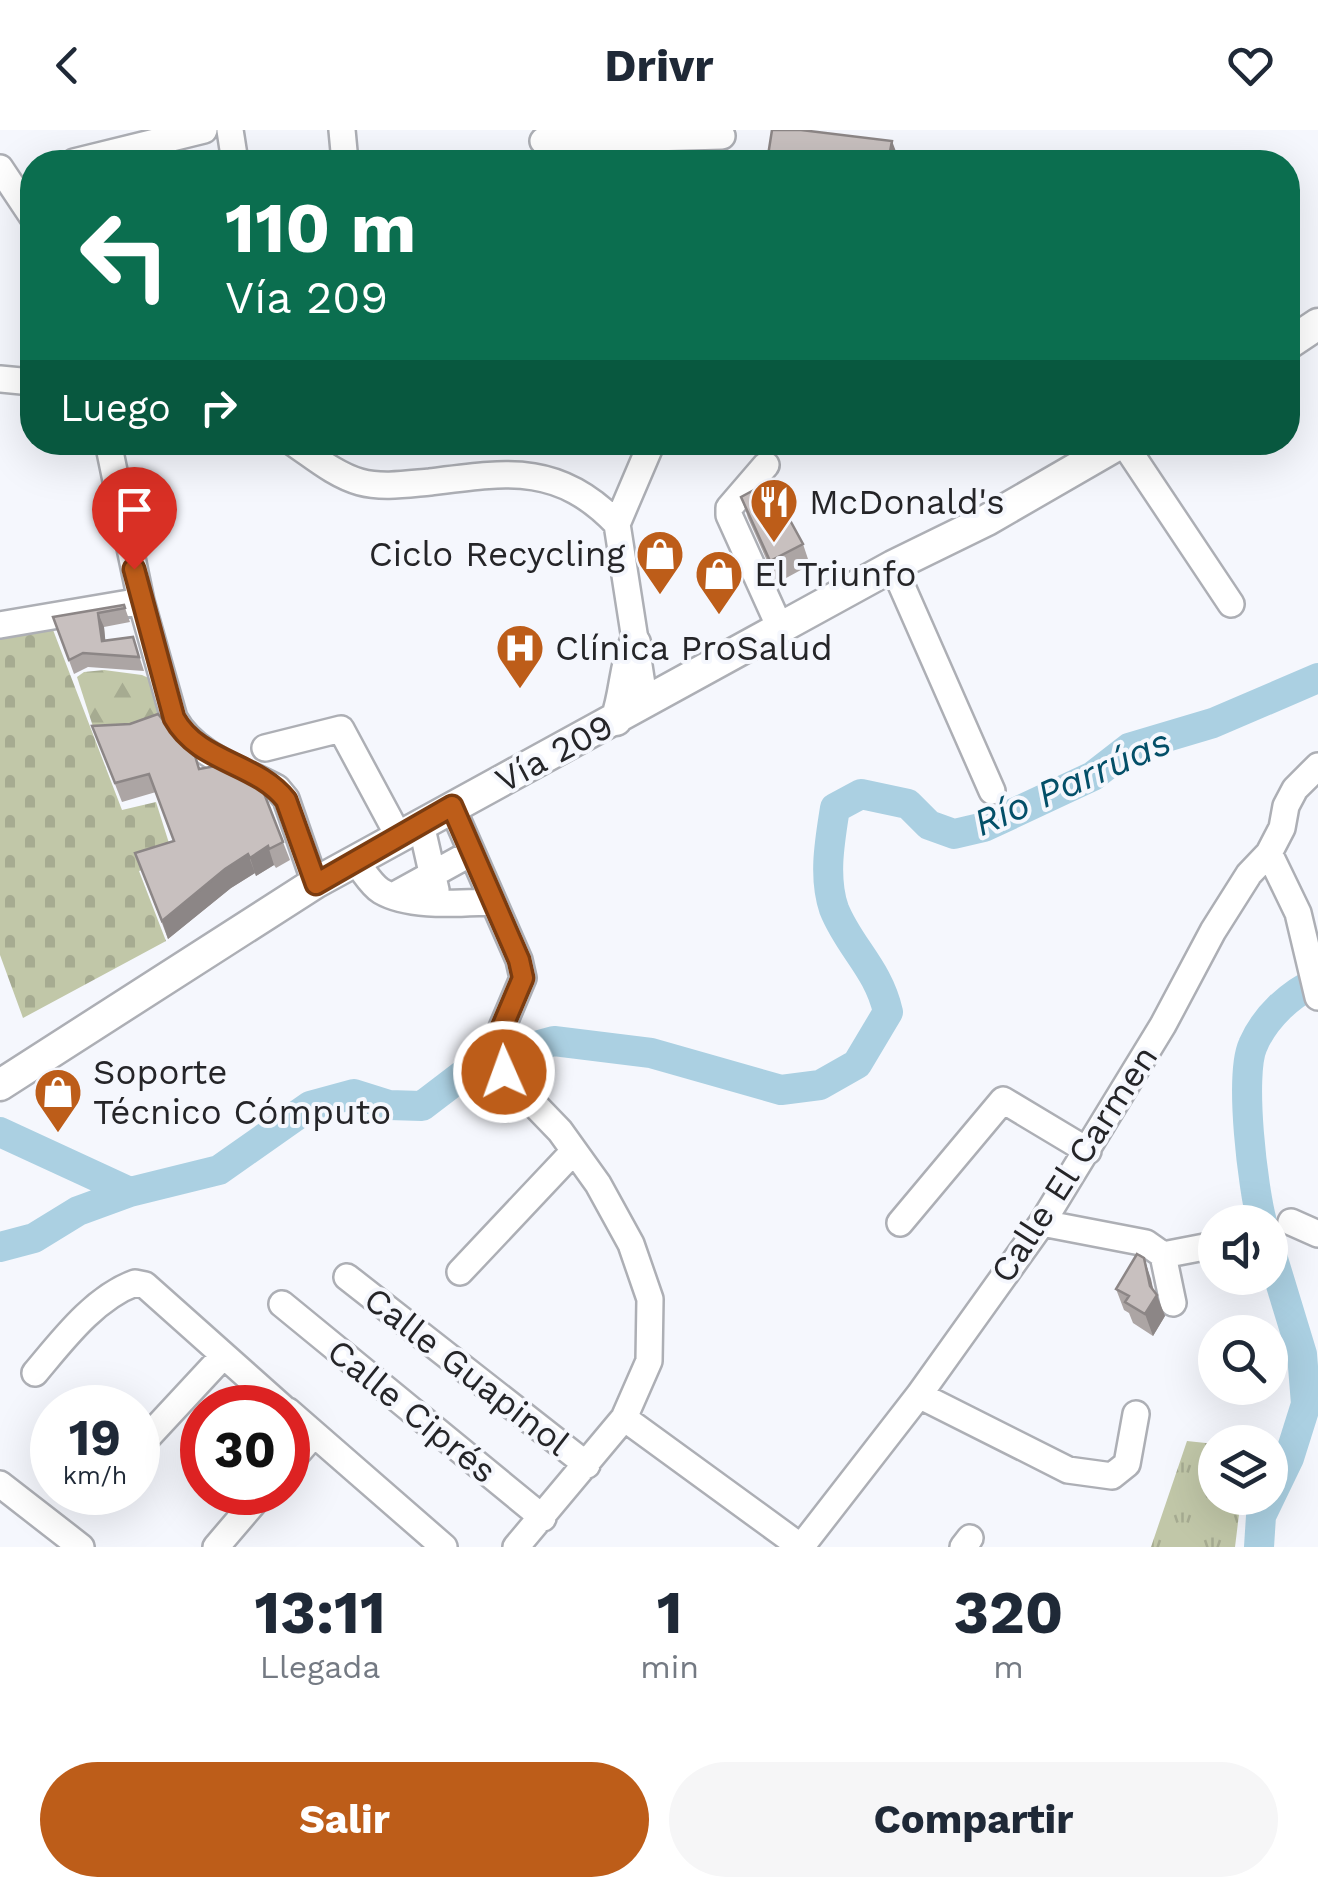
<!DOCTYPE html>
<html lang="es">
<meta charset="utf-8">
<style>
:root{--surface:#fff;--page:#f6f6f7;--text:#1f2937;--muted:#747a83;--accent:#bd5d19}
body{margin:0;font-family:"Work Sans",sans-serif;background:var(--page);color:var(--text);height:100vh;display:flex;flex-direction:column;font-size:38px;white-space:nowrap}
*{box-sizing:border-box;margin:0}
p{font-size:32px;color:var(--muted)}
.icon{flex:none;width:55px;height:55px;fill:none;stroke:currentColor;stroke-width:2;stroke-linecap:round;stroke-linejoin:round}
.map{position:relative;height:1417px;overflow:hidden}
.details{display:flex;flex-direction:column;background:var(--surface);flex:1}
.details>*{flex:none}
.banner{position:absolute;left:20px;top:20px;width:1280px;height:305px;border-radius:40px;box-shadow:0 10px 40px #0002;background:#0b6e4f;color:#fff;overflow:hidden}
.buttons{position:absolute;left:1198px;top:1075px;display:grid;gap:20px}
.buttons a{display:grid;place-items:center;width:90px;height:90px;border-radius:50%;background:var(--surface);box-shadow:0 10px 40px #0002;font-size:50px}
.speed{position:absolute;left:30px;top:1255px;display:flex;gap:20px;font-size:50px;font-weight:700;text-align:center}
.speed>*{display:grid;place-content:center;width:130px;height:130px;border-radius:50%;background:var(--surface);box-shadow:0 10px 40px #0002;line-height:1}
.speed small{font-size:25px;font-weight:400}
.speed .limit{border:15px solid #d22;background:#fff;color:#111}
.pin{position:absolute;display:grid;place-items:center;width:85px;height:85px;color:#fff;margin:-102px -42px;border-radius:50% 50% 50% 0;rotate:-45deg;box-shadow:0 0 10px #0007}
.pin .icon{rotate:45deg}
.me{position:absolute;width:110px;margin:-55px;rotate:358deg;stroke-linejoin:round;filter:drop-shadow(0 0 8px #0008)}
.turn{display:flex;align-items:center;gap:35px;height:210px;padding:0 40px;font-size:45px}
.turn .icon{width:130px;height:130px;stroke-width:2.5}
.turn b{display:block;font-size:70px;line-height:85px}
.then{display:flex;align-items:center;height:95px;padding:0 40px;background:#0003;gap:20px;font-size:38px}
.eta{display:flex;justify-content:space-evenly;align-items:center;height:170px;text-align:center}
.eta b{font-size:60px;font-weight:700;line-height:70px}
.cta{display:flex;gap:20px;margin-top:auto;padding:20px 40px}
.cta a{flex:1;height:115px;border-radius:60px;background:var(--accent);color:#fff;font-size:40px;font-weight:700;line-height:115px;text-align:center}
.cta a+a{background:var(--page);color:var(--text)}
header{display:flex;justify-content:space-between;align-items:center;height:130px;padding:0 40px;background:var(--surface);font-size:45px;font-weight:700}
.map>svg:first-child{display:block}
.grass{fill:url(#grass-tufts)}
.forest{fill:url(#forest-firs)}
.cemetery{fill:url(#cemetery-stones)}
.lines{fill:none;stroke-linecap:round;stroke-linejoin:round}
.river{stroke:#abd0e2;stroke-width:30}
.minor-casing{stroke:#adafb5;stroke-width:30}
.major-casing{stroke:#adafb5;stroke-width:35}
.minor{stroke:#fff;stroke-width:25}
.major{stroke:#fff;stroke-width:30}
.wall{fill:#aca5a4}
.shaded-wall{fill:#8c8686}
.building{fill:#c8c0bf;stroke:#8c8686;stroke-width:2.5}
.route-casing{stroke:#7b3c10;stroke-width:25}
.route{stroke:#bd5d19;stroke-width:18}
.labels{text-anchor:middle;stroke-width:8;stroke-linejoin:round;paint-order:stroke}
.poi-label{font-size:35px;fill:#252528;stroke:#f5f7fd;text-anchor:start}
.street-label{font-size:35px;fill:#252528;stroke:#f5f7fd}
.water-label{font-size:38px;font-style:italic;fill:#034f68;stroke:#f5f7fd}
</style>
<header><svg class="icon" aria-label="back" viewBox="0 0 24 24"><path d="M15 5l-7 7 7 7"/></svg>Drivr<svg class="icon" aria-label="heart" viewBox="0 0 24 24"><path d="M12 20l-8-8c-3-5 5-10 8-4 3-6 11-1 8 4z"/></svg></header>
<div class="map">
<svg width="1318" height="1417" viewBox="0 0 1318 1417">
<defs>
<pattern id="grass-tufts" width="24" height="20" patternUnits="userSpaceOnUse" patternTransform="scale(2.5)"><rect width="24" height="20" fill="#c1c7a8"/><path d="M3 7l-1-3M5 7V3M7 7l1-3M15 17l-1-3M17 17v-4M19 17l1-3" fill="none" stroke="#a6ab91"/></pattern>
<pattern id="forest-firs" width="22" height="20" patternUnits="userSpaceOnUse" patternTransform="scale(2.5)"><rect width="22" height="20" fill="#c1c7a8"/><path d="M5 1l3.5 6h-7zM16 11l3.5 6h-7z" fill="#a6ab91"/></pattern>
<pattern id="cemetery-stones" width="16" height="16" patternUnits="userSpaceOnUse" patternTransform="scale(2.5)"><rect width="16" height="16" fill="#c1c7a8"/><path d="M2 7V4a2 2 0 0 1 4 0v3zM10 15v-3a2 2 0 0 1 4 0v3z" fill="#a6ab91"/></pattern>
</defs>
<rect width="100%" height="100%" fill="#f5f7fd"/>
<path class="grass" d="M1187,1311L1215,1314V1368H1241L1235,1417H1151Z"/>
<path class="forest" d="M104,540L142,545L153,550L163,594L96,606L77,547L84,542Z"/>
<path class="cemetery" d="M50,492L122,680L156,672L174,729L139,741L166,811L23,888L0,825V503Z"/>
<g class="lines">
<path class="river" d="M0,1002L130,1062L219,1040L310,976L354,964L389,975L422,976L481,931L554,911L651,923L781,960L820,955L857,934L888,882C878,838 849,817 834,779C823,747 830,710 835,678L861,664L908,674L929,695L954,704L984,697L1093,646L1129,618L1213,593L1318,548
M1262,1092C1253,1059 1239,945 1253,915C1265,887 1290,864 1318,851
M0,1117L34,1108L78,1081L130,1062
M1259,1417L1261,1386L1289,1328L1306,1274L1302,1224L1270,1119"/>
<g class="minor-casing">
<path id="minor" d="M230,0L235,32
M342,0L345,32
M543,11L722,6
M74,32L204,0
M0,38L32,86
M0,249L32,252
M108,312L141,471L174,588C195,626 241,639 277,658L286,669L315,753
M292,312C313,326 335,345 360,352C382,358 407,354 430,352C507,342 559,333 617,394L645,574
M1123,312L1231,474
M766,335L729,378V385L781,500
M617,394L652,312
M893,436L992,661
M0,495L141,471
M265,618L341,599L399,707
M452,677L519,830L523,848L498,907L503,942L560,1001L598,1054L631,1114L650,1169L649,1231L624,1288L516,1417
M421,694L436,760
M1269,723L1298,783L1318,867
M355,731C363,740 371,755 381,761C410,778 460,773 492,772
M393,766L471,723
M1291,1092L1318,1104
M900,1093L1003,970L1088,1021
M1042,1093L1146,1113L1163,1125L1173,1173
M1163,1125L1215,1115
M460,1142L574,1021
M347,1147L587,1335
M282,1174L543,1388
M35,1243C62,1211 94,1168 135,1153L145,1155L283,1278
M919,1265L1068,1340L1112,1346L1127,1334L1136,1284
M288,1281L444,1417
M624,1288L801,1417
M145,1310L223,1226
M288,1334L314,1304
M0,1354L81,1417
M216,1417L263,1362
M801,1417L919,1265L1042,1093L1163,895L1213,801L1249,744L1269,723L1282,698L1286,676L1295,659L1318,636
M963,1417L970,1408"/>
</g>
<g class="major-casing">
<path id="major" d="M1288,214L1318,194
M616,590C626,562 624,538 635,513
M0,955L315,753L893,436L987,390L1122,312"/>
</g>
<use href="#minor" class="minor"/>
<use href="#major" class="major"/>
</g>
<path class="wall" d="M741,367L803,414L810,435L777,453L748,388Z
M124,475L130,492L104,497L105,511L133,507L144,541L88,537L74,544L53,487Z
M92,596L201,639L260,653L290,730L276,738L274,735L256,746L255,743L231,758L168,809L135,723L174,711L156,662L122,672Z
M1144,1128L1154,1162L1165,1186L1153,1206L1133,1193L1129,1183L1124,1180L1116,1159Z"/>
<path class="shaded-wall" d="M892,11L900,32H888Z
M98,483L104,497L107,526L102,511Z
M268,716L274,735L256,746L250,728Z
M248,724L255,743L231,758L168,809L162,791L225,739Z
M1144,1128L1151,1149L1155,1168L1157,1165L1165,1186L1153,1206L1145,1184L1150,1156Z"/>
<path class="building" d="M772,0H801L892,11L888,32H767Z
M769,352L803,414L770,431L741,367Z
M124,475L125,478L98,483L102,511L133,507L139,527L83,523L69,530L53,487Z
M158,584L176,605L193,619L199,639L221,635L260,653L283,712L269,719L268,716L250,728L248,724L225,739L162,791L135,723L174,711L149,644L115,653L92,596L130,594Z
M1137,1124L1144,1128L1150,1156L1157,1165L1145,1184L1125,1172L1129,1166L1116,1159Z"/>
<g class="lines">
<g class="route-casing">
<path id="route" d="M134,439L174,588C199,633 256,632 286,670L316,754L452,676L519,830L523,848L498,907L504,942"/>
</g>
<use href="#route" class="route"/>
</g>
<defs>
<g id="restaurant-pin" transform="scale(2.5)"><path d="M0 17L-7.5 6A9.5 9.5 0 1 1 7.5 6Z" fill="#bd5d19" stroke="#f5f7fd"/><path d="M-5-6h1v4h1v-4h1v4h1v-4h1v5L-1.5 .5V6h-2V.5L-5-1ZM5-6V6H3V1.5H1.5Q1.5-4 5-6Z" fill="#fff"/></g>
<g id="shop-pin" transform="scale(2.5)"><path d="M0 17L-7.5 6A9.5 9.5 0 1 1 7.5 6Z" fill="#bd5d19" stroke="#f5f7fd"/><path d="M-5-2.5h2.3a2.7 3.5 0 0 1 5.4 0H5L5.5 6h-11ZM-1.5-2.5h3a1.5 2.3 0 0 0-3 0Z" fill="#fff"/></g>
<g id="hospital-pin" transform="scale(2.5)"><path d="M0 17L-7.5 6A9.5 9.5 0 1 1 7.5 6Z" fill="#bd5d19" stroke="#f5f7fd"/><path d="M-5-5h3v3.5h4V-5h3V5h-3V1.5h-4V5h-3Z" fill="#fff"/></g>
</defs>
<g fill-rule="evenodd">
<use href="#restaurant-pin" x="774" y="372"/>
<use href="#shop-pin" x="660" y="424"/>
<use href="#shop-pin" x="719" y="444"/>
<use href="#hospital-pin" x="520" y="518"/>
<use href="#shop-pin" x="58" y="962"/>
</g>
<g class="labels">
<g class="poi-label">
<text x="809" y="384">McDonald's</text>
<text x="625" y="436" text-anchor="end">Ciclo Recycling</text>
<text x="754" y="456">El Triunfo</text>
<text x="555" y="530">Clínica ProSalud</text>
<text x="93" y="954">Soporte<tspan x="93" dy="40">Técnico Cómputo</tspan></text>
</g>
<g class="street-label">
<text transform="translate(554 623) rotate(-28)" y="12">Vía 209</text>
<text transform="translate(1074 1034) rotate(-57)" y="12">Calle El Carmen</text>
<text transform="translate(467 1241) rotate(38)" y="12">Calle Guapinol</text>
<text transform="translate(412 1281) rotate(39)" y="12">Calle Ciprés</text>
</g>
<g class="water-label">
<text transform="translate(1072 652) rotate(-24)" y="13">Río Parrúas</text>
</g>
</g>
</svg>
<div class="buttons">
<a><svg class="icon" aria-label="sound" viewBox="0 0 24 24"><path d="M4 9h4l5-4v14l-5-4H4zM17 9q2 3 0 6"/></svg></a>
<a><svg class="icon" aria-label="search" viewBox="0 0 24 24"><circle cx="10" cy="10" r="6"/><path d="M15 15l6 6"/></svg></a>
<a><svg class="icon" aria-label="layers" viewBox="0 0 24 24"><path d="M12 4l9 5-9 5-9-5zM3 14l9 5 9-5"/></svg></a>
</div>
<div class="speed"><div>19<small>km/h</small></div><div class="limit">30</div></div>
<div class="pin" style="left:134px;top:439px;background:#d93025"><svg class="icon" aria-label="arrive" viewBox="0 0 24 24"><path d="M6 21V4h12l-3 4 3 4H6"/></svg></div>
<svg class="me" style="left:504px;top:942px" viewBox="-20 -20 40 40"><circle r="17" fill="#bd5d19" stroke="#fff" stroke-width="3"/><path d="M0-11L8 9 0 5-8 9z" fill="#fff"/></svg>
<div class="banner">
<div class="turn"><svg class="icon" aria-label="left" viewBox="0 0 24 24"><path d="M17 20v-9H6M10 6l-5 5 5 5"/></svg><div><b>110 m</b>Vía 209</div></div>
<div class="then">Luego<svg class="icon" aria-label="right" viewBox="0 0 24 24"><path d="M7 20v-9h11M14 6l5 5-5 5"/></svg></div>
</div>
</div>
<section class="details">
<div class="eta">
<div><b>13:11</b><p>Llegada</p></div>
<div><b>1</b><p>min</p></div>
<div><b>320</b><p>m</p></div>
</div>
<div class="cta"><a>Salir</a><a>Compartir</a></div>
</section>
